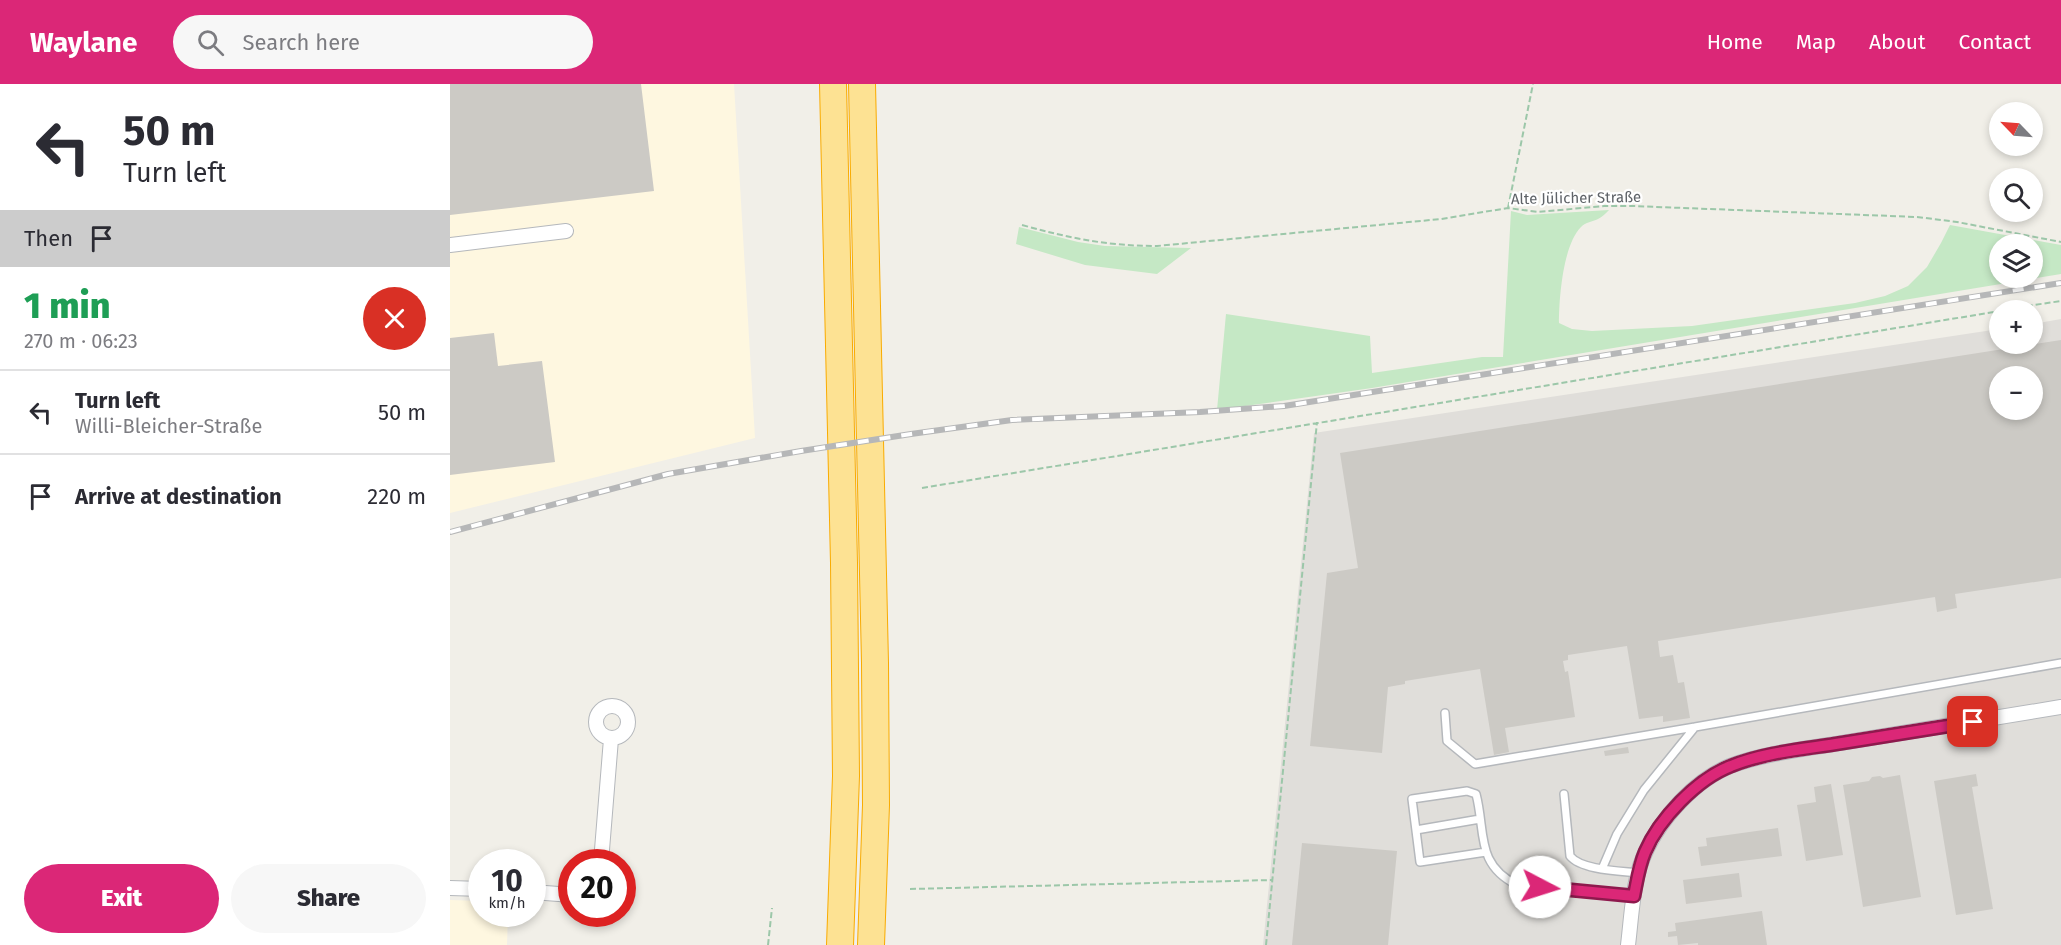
<!DOCTYPE html>
<meta charset="utf-8">
<style>
:root{--surface:#fff;--page:#f7f7f7;--text:#2b2b33;--muted:#7c7c81;--line:#e1e1e2;--accent:#db2777}
body{margin:0;font-family:"Fira Sans",sans-serif;background:var(--page);color:var(--text);height:100vh;display:flex;flex-direction:column;font-size:22px;white-space:nowrap}
*{box-sizing:border-box;margin:0}
p{font-size:20px;color:var(--muted)}
.icon{flex:none;width:33px;height:33px;fill:none;stroke:currentColor;stroke-width:2;stroke-linecap:round;stroke-linejoin:round}
.map{position:relative;flex:1;overflow:hidden}
.sheet{display:flex;flex-direction:column;background:var(--surface);width:450px}
.sheet>*{flex:none}
.banner{background:#fff;color:var(--text);overflow:hidden}
.needle{width:39px;rotate:295deg}
.fabs{position:absolute;left:1539px;top:18px;display:grid;gap:12px}
.fabs a{display:grid;place-items:center;width:54px;height:54px;border-radius:50%;background:var(--surface);box-shadow:0 3px 9px #0003;font-size:30px}
.speed{position:absolute;left:18px;top:765px;display:flex;gap:12px;font-size:30px;font-weight:700;text-align:center}
.speed>*{display:grid;place-content:center;width:78px;height:78px;border-radius:50%;background:var(--surface);box-shadow:0 3px 9px #0003;line-height:1}
.speed small{font-size:15px;font-weight:400}
.speed .limit{border:9px solid #d22;background:#fff;color:#111}
.pin{position:absolute;display:grid;place-items:center;width:51px;height:51px;color:#fff;margin:-26px;border-radius:12px;box-shadow:0 3px 9px #0006}
.me{position:absolute;width:66px;margin:-33px;rotate:95deg;stroke-linejoin:round;filter:drop-shadow(0 0 4px #0008)}
.turn{display:flex;align-items:center;gap:21px;height:126px;padding:0 24px;font-size:27px}
.turn .icon{width:78px;height:78px;stroke-width:2.5}
.turn b{display:block;font-size:42px;line-height:51px}
.then{display:flex;align-items:center;height:57px;padding:0 24px;background:#0003;gap:12px;font-size:22px}
.round{display:grid;place-items:center;flex:none;width:63px;height:63px;border-radius:32px;background:var(--page)}
.headline{display:flex;align-items:center;justify-content:space-between;height:102px;padding:0 24px}
h1{font-size:36px;font-weight:800;line-height:45px;color:#1e9e55}
.cta{display:flex;gap:12px;margin-top:auto;padding:12px 24px}
.cta a{flex:1;height:69px;border-radius:36px;background:var(--accent);color:#fff;font-size:24px;font-weight:800;line-height:69px;text-align:center}
.cta a+a{background:var(--page);color:var(--text)}
ul{padding:0;list-style:none}
li{display:flex;align-items:center;gap:18px;height:84px;padding:0 24px;border-top:2px solid var(--line)}
li div{flex:1}
li b{display:block;font-size:22px}
li em{font-style:normal}
header{display:flex;align-items:center;gap:36px;box-sizing:border-box;height:84px;padding:0 30px;background:var(--accent);color:#fff}
header strong{font-size:28px}
nav{display:flex;gap:33px;margin-inline-start:auto;font-size:21px}
.search{width:420px;height:54px;background:var(--page);display:flex;align-items:center;gap:15px;box-sizing:border-box;padding:0 21px;border-radius:33px;color:var(--muted);font-size:22px}
main{display:flex;flex:1;min-height:0}
.map>svg:first-child{display:block}
.commercial{fill:#fef7e0}
.industrial{fill:#e0deda;fill-rule:evenodd}
.green{fill:#c5e8c5;fill-rule:evenodd}
.building{fill:#cccac5;fill-rule:evenodd}
.lines{fill:none;stroke-linecap:round;stroke-linejoin:round}
.service-casing{stroke:#b5b8bc;stroke-width:10}
.minor-casing{stroke:#b5b8bc;stroke-width:16}
.motorway-casing{stroke:#f9ab00;stroke-width:28}
.path{stroke:#9cc7a9;stroke-width:2;stroke-dasharray:6 3;stroke-linecap:butt}
.service{stroke:#fff;stroke-width:7}
.minor{stroke:#fff;stroke-width:14}
.motorway{stroke:#fde293;stroke-width:26}
.rail-casing{stroke:#b6b7b8;stroke-width:6}
.rail{stroke:#fff;stroke-width:4;stroke-dasharray:11;stroke-linecap:butt}
.route-casing{stroke:#8e194d;stroke-width:15}
.route{stroke:#db2777;stroke-width:10}
.labels{text-anchor:middle;stroke-width:4.5;stroke-linejoin:round;paint-order:stroke}
.street-label{font-size:15px;fill:#5f6368;stroke:#fff}
</style>
<header>
<strong>Waylane</strong>
<div class="search"><svg class="icon" aria-label="search" viewBox="0 0 24 24"><circle cx="10" cy="10" r="6"/><path d="M15 15l6 6"/></svg>Search here</div>
<nav><a>Home</a><a>Map</a><a>About</a><a>Contact</a></nav>
</header>
<main>
<section class="sheet">
<div class="banner">
<div class="turn"><svg class="icon" aria-label="left" viewBox="0 0 24 24"><path d="M17 20v-9H6M10 6l-5 5 5 5"/></svg><div><b>50 m</b>Turn left</div></div>
<div class="then">Then<svg class="icon" aria-label="arrive" viewBox="0 0 24 24"><path d="M6 21V4h12l-3 4 3 4H6"/></svg></div>
</div>
<div class="headline"><div><h1>1 min</h1><p>270 m · 06:23</p></div><a class="round" style="background:#d93025;color:#fff"><svg class="icon" aria-label="close" viewBox="0 0 24 24"><path d="M6 6l12 12M18 6L6 18"/></svg></a></div>
<ul>
<li><svg class="icon" aria-label="left" viewBox="0 0 24 24"><path d="M17 20v-9H6M10 6l-5 5 5 5"/></svg><div><b>Turn left</b><p>Willi-Bleicher-Straße</p></div><em>50 m</em></li>
<li><svg class="icon" aria-label="arrive" viewBox="0 0 24 24"><path d="M6 21V4h12l-3 4 3 4H6"/></svg><div><b>Arrive at destination</b></div><em>220 m</em></li>
</ul>
<div class="cta"><a>Exit</a><a>Share</a></div>
</section>
<div class="map">
<svg width="1611" height="861" viewBox="0 0 1611 861">
<rect width="100%" height="100%" fill="#f1efe8"/>
<path class="commercial" d="M0,0H284L305,354L0,429Z
M0,816L31,817L32,830H58L57,861H0Z"/>
<path class="industrial" d="M1611,235V861H813L864,349L1549,245L1550,260H1582L1583,240ZM1550,292H1582V326H1550Z"/>
<path class="green" d="M1159,126C1156,129 1152,133 1148,135C1142,138 1136,138 1131,143C1113,161 1109,214 1109,239L1122,245L1142,247L1242,242L1405,219L1435,212L1458,202L1477,183L1491,159L1500,141L1611,161V190L922,304L767,326L776,230L920,252L922,289L1032,273H1053L1061,127L1077,131ZM1550,160H1582V194H1550Z
M569,143L628,158L655,162L741,164L707,190L635,181L566,160Z"/>
<path class="building" d="M0,0H191L204,107L0,131Z
M44,249L48,282L92,277L105,378L0,391V254Z
M1611,256V494L1505,510L1507,524L1487,528L1485,513L1208,557L1210,573L1223,571L1228,599L1234,598L1240,634L1213,638V632L1189,635L1177,562L1118,571V576L1113,577L1115,588L1118,587L1125,633L1055,644L1059,668L1044,671L1030,585L955,597V600L938,603L932,669L860,662L877,489L908,484L890,369ZM1550,292H1582V326H1550Z
M1178,663L1179,669L1155,672L1154,667Z
M1526,690L1528,702L1522,703L1543,825L1506,831L1484,697Z
M1450,691L1471,813L1413,823L1393,701L1419,697L1422,693L1430,692L1433,694Z
M1381,700L1393,771L1356,777L1347,721L1366,718L1364,703Z
M1328,744L1332,772L1251,782L1248,763L1257,762L1256,754Z
M852,759L947,767L938,861H842Z
M1289,789L1292,813L1236,820L1233,796Z
M1312,827L1317,861H1248V859L1228,861L1227,852L1218,853V848L1226,847L1225,839Z"/>
<g class="lines">
<g class="service-casing">
<path id="service" d="M995,629L997,657L1025,680L1245,643
M1114,710L1120,772C1131,786 1171,787 1188,789
M966,746L1030,735
M1036,768L970,778L962,715L1017,707L1026,710C1036,748 1025,780 1067,801L1183,812
M1152,785L1167,750L1194,706L1245,643L1611,579"/>
</g>
<g class="minor-casing">
<path id="minor" d="M0,161L116,147
M146 638a16 16 0 1 1 32 0a16 16 0 1 1-32 0Z
M151,778L161,655
M0,804L32,805
M82,808L122,811
M1178,861C1181,837 1182,812 1188,789C1199,747 1239,699 1280,682C1317,668 1370,663 1409,656C1477,645 1544,634 1611,623"/>
</g>
<g class="motorway-casing">
<path id="motorway" d="M383,0L394,479L396,692L390,861
M412,0L425,579L426,721L421,861"/>
</g>
<path class="path" d="M1058,124L1083,0
M572,141C619,154 657,162 707,162L991,135L1058,124L1088,128L1154,122H1182L1467,133L1507,138L1611,158
M1550,226L1611,217
M472,404L1550,227
M460,805L822,796
M318,861L322,824
M816,861L867,338"/>
<use href="#service" class="service"/>
<use href="#minor" class="minor"/>
<use href="#motorway" class="motorway"/>
<g class="rail-casing">
<path id="rail" d="M0,448L218,390L351,367L461,350L562,336L750,328L834,322L1611,199"/>
</g>
<use href="#rail" class="rail"/>
</g>
<g class="lines">
<g class="route-casing">
<path id="route" d="M1090,803L1184,812C1187,797 1189,782 1195,768C1209,735 1247,695 1281,682C1315,668 1356,665 1392,659C1436,652 1479,645 1523,638"/>
</g>
<use href="#route" class="route"/>
</g>
<g class="labels">
<g class="street-label">
<text transform="translate(1126 114) rotate(-1)" y="5">Alte Jülicher Straße</text>
</g>
</g>
</svg>
<div class="fabs">
<a><svg class="needle" viewBox="-14 -14 28 28"><path d="M0-13l5 13h-10z" fill="#e53935"/><path d="M0 13l5-13h-10z" fill="#7c7c81"/></svg></a>
<a><svg class="icon" aria-label="search" viewBox="0 0 24 24"><circle cx="10" cy="10" r="6"/><path d="M15 15l6 6"/></svg></a>
<a><svg class="icon" aria-label="layers" viewBox="0 0 24 24"><path d="M12 4l9 5-9 5-9-5zM3 14l9 5 9-5"/></svg></a>
<a>+</a>
<a>−</a>
</div>
<div class="speed"><div>10<small>km/h</small></div><div class="limit">20</div></div>
<div class="pin" style="left:1523px;top:638px;background:#d93025"><svg class="icon" aria-label="arrive" viewBox="0 0 24 24"><path d="M6 21V4h12l-3 4 3 4H6"/></svg></div>
<svg class="me" style="left:1090px;top:803px" viewBox="-20 -20 40 40"><circle r="19" fill="#fff"/><path d="M0-13L10 11 0 6-10 11z" fill="#db2777"/></svg>
</div>
</main>
